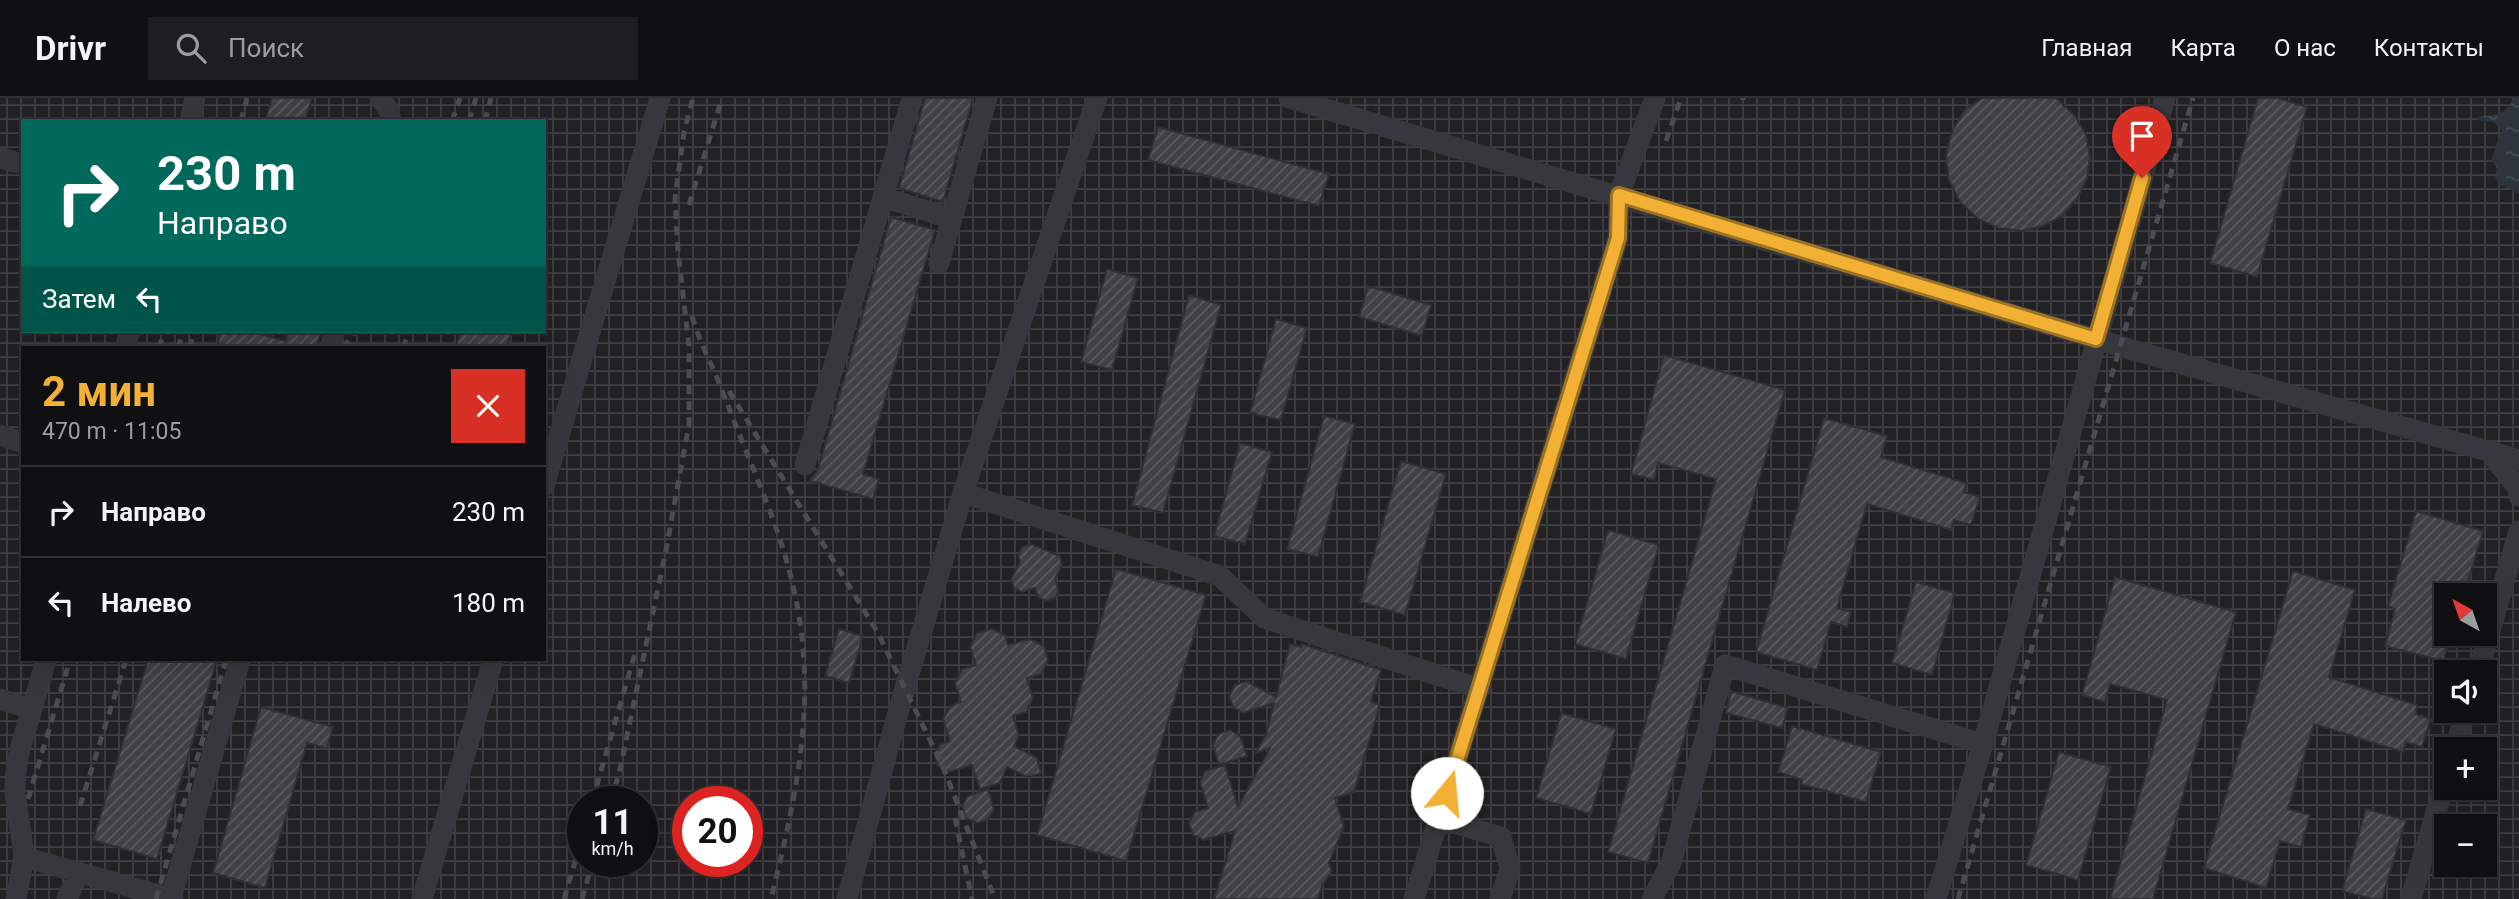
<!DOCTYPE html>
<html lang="ru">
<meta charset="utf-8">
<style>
:root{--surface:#101012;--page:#1e1e20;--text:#f1f3f6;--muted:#9c9d9f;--line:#303032;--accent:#f2b134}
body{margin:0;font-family:Roboto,sans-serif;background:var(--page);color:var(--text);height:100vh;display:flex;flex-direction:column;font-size:26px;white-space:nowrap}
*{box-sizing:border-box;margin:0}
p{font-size:23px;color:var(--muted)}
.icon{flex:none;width:38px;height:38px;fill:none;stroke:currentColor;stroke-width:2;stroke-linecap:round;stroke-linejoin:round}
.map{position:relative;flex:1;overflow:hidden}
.side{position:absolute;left:21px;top:248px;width:525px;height:315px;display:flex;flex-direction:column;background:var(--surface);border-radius:0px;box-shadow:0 7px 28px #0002,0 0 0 2px var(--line)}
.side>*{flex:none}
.banner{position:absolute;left:21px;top:21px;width:525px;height:214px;border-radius:0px;box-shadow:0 7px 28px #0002,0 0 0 2px var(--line);background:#00695c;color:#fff;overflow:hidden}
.needle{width:46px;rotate:320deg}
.controls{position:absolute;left:2434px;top:485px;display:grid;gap:14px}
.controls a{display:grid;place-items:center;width:63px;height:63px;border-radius:0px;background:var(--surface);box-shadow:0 7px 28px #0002,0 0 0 2px var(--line);font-size:35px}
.speed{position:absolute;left:567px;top:688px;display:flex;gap:14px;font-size:35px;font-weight:700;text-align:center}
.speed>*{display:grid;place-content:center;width:91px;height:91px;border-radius:50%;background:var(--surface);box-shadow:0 7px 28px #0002,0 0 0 2px var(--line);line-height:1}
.speed small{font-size:18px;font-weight:400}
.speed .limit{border:10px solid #d22;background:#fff;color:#111}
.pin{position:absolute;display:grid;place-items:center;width:60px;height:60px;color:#fff;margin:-72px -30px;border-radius:50% 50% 50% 0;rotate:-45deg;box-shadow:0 0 7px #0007}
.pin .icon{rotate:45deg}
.me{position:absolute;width:77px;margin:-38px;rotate:17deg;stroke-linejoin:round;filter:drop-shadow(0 0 5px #0008)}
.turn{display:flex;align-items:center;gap:24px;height:147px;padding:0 21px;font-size:32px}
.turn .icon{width:91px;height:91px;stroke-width:2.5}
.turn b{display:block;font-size:49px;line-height:60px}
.then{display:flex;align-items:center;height:66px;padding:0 21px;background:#0003;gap:14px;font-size:26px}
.round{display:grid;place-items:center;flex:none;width:74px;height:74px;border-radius:0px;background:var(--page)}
.overview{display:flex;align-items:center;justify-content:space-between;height:119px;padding:0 21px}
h1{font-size:42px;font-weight:700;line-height:52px;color:var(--accent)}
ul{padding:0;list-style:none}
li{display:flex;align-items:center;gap:21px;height:91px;padding:0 21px;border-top:2px solid var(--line)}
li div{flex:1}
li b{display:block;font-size:26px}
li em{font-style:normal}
header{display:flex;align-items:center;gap:42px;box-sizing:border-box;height:98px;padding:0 35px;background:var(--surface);border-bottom:2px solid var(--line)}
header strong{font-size:33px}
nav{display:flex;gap:38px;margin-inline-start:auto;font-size:24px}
.search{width:490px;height:63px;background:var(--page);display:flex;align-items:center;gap:18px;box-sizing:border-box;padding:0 24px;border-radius:0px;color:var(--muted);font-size:26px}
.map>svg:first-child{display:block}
.industrial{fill:url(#industrial-grid);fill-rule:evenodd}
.water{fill:url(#water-ripples)}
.building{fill:url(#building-hatch);stroke:#303034;stroke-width:2}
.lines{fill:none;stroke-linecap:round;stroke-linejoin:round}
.minor{stroke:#37383d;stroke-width:21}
.rail{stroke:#4a4c52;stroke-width:5;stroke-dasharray:9 7;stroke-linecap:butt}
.route-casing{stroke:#9d7322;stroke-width:18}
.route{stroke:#f2b134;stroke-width:12}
</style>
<header>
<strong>Drivr</strong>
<div class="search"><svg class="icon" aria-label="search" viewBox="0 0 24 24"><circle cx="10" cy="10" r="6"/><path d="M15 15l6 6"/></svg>Поиск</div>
<nav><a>Главная</a><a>Карта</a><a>О нас</a><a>Контакты</a></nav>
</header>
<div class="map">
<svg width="2519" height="801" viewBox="0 0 2519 801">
<defs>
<pattern id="industrial-grid" width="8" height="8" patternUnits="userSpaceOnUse" patternTransform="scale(1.75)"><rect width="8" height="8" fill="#222225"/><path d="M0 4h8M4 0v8" fill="none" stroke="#3f3f43"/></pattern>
<pattern id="water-ripples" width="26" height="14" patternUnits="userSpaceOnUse" patternTransform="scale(1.75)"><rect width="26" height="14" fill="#2c353c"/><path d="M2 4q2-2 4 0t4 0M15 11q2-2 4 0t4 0" fill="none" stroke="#485056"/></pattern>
<pattern id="building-hatch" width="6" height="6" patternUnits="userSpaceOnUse" patternTransform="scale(1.75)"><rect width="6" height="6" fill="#404145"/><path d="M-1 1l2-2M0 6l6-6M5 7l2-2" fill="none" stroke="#595a5e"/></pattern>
</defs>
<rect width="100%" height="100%" fill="#161618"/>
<path class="industrial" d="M0,0H2519V801H0ZM23,23H544V233H23ZM23,250H544V562H23ZM2446,497H2485V536H2446ZM2446,574H2485V612H2446ZM2446,651H2485V690H2446ZM583,704H642V763H583ZM688,704H747V763H688ZM2446,728H2485V766H2446Z"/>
<path class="water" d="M2514,0H2519V95L2500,87L2495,79L2497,70L2491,62L2502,32L2494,24L2476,22L2480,18C2496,19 2508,14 2514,0Z"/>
<path class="building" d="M272,0H312L305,23H265Z
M925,0H973L943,104L899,90Z
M1982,0H2056L2075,18L2086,37L2090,59L2087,81L2077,101L2062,118L2043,128L2021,133L1999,130L1978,121L1960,104L1949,82L1946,57L1952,33L1965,12Z
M2258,0H2277L2307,9L2257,179L2210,165Z
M1158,29L1329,76L1319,108L1148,62Z
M891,119L935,132L863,376L879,381L873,401L810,383L818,371Z
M1107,171L1138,180L1112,272L1081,264Z
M1368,188L1431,207L1422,238L1359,219Z
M1189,197L1221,207L1163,415L1132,407Z
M1276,221L1307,230L1281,322L1250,315Z
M219,233H258L260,236L286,243L288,233H307L320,236L317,250H218Z
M461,233H499L511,236L507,250H455Z
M1664,257L1785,292L1648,765L1608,754L1716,381L1658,365L1654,382L1631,376Z
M1324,318L1355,326L1318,459L1287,451Z
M1824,320L1887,338L1881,359L1966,385L1964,394L1980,399L1971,427L1954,422L1951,432L1867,406L1837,510L1851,514L1847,529L1831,524L1817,572L1756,554Z
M1240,345L1272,354L1245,446L1214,438Z
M1401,363L1446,376L1405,517L1360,504Z
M2416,413L2483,433L2464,497H2446L2447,552L2443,563L2385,548L2395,511L2388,508Z
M1608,432L1659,447L1626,561L1575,546Z
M1031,446L1060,458L1062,467L1055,481L1059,493L1055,500L1046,503L1038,499L1035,490L1022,494L1014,490L1011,481L1020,464L1018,457L1022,449Z
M1116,471L1206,497L1126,763L1037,737Z
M2293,473L2355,492L2329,579L2417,607L2416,616L2431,621L2422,649L2406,644L2403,654L2314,626L2288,711L2310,717L2301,749L2280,743L2266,790L2204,770Z
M2115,479L2236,514L2153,801H2110L2167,602L2110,586L2105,604L2082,597Z
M1916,484L1955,495L1932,577L1892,565Z
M839,531L863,538L849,585L825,578Z
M992,531L1005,537L1008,547L1030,541L1044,548L1048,562L1041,576L1027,580L1033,600L1026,614L1013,618L1019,638L1014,648L1037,660L1041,675L1027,679L1007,669L1000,685L980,691L972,667L949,674L938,668L935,657L940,646L950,643L943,621L950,608L961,604L955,585L962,571L976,567L970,549L977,535Z
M1290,546L1301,549L1302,546L1381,572L1371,604L1380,607L1354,694L1335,700L1344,729L1329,765L1332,773L1322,788L1318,801H1214L1235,733L1203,742L1193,737L1189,725L1195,714L1208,710L1200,684L1205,673L1225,667L1238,709L1270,650L1256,655L1266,636L1274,605L1243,615L1233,609L1229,598L1235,587L1246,583L1276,599Z
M148,562H217L157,761L93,742Z
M1731,593L1788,610L1782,630L1726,615Z
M261,609L333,629L327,650L307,645L265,790L213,775Z
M1561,615L1616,631L1591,716L1536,700Z
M1792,628L1881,654L1866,704L1801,686L1802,682L1778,674Z
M1230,632L1240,638L1247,658L1219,667L1213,647L1218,636Z
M2059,654L2111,669L2078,782L2026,767Z
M988,691L994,711L988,722L977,725L966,720L962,708L968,698Z
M2366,711L2406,722L2382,801H2373L2342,793Z"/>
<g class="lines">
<path class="minor" d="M380,0L389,12L391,23
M1289,0L2119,248L2519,362
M190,23L195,0
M0,60L23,66
M883,99L952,121
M939,165L987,0
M125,250L130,233
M330,250L335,233
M0,337L23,345
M2489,353L2517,389L2519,398
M805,367L912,0
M544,388L660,0
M963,395L1220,478L1264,520L1480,591
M2478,574L2519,433
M0,601L32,611C24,638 14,664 15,693C17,715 22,737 24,759L173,801
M32,611L46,562
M2455,651L2466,612
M1439,721L1501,739L1510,771L1500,801
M171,800L240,562
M16,801L24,759
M67,801L79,774
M422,801L493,562
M847,801L904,593L963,395L1097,0
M1414,801L1618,140L1619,97L1655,0
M1652,801L1671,765L1725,567L1983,646
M1936,801L1983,646L2165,0
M2411,801L2446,680"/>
<path class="rail" d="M1743,2V0
M241,23L247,0
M452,23L460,0
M469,23L476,0
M485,23L491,0
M1666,43L1681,0
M689,107L722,0
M692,218C698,240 709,261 718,282C735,327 754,371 771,416C825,559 806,658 771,801
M159,250L164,233
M178,250L183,233
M191,250L192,233
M343,250L356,233
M403,250L409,233
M729,293L878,535L943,669L995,801
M28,701L70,562
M592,704L636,552
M610,704L619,676L666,452L689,326V248L678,153L675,101L684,34L693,0
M80,708L126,562
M955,720L972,801
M156,801L226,562
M564,801L583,737
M582,801L593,763
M1958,801L2193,0"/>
</g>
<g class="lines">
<g class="route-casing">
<path id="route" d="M1447,695L1618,140L1619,97L2096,241L2142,80"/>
</g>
<use href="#route" class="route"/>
</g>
</svg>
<div class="controls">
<a><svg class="needle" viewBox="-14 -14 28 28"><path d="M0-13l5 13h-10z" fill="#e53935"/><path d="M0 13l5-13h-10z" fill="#9c9d9f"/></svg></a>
<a><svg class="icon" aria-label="sound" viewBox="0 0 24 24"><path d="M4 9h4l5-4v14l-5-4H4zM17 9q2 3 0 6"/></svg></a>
<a>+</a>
<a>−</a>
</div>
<div class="speed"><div>11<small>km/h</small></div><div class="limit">20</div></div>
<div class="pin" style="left:2142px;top:80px;background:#d93025"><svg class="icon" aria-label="arrive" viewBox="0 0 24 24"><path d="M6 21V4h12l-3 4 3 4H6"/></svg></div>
<svg class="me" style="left:1447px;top:695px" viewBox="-20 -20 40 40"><circle r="19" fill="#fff"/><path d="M0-13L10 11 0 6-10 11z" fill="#f2b134"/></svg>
<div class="banner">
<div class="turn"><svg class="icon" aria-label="right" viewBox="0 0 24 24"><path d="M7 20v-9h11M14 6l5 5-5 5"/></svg><div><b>230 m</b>Направо</div></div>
<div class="then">Затем<svg class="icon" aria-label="left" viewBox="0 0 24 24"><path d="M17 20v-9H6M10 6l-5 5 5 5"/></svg></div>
</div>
<section class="side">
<div class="overview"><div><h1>2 мин</h1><p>470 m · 11:05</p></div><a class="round" style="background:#d93025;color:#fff"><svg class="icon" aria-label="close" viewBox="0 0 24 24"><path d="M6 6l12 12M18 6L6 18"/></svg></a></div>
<ul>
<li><svg class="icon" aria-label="right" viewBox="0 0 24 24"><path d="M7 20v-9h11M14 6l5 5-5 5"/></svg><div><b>Направо</b></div><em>230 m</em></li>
<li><svg class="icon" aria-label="left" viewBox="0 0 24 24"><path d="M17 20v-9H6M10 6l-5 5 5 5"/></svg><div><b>Налево</b></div><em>180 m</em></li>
</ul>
</section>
</div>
